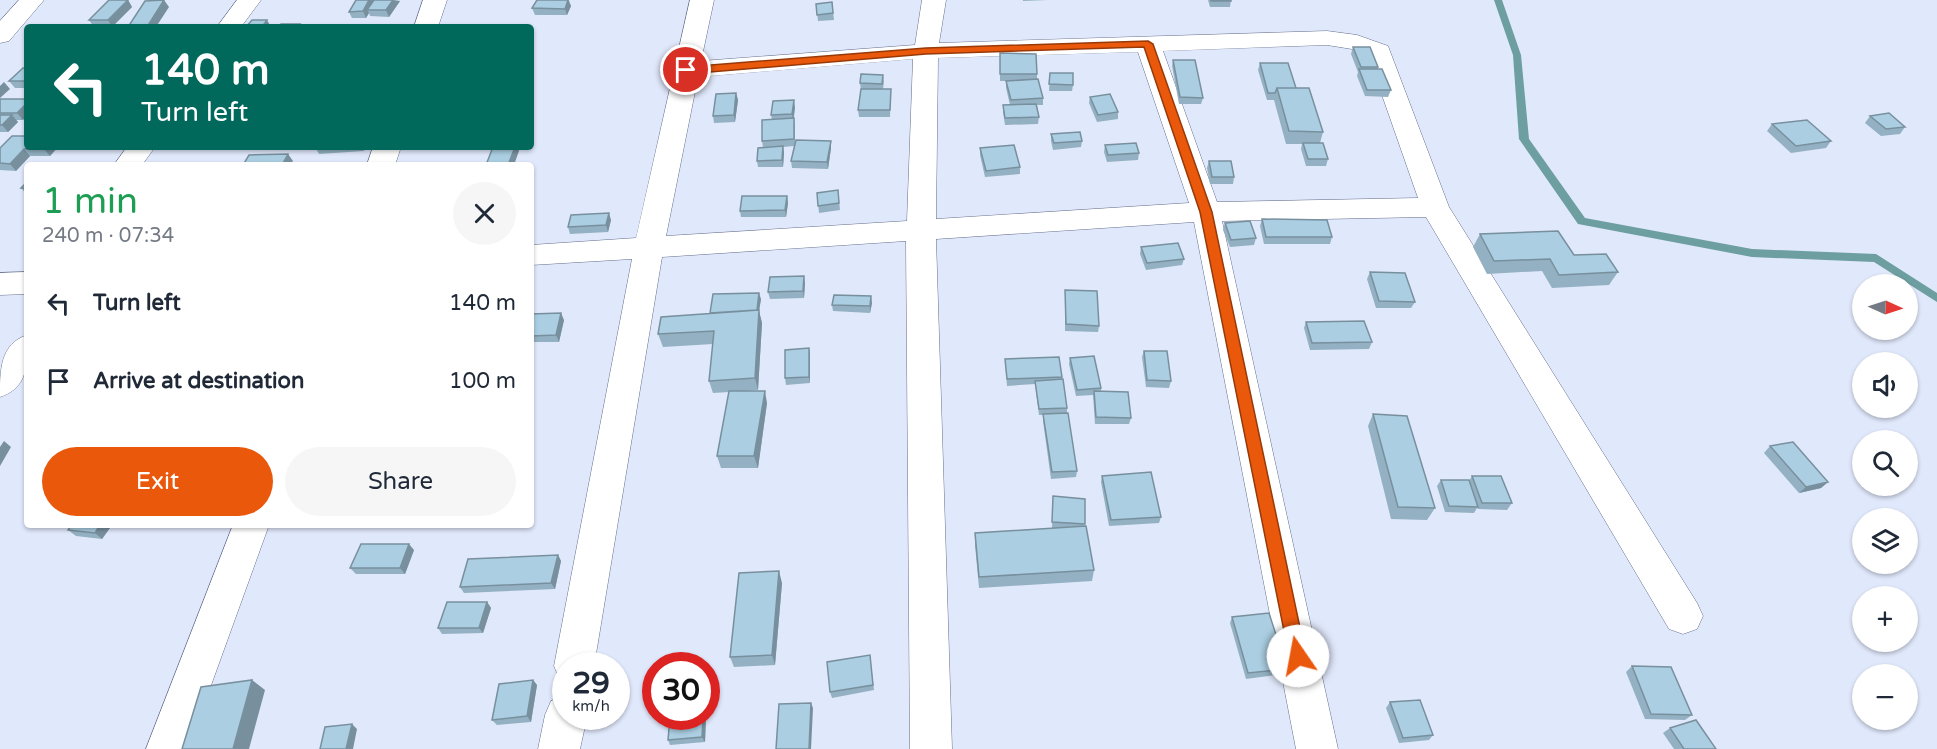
<!DOCTYPE html>
<meta charset="utf-8">
<style>
:root{--surface:#fff;--page:#f6f6f7;--text:#1f2937;--muted:#747a83;--accent:#ea580c}
body{margin:0;font-family:"Varela Round",sans-serif;background:var(--page);color:var(--text);height:100vh;display:flex;flex-direction:column;font-size:22px;white-space:nowrap}
*{box-sizing:border-box;margin:0}
p{font-size:20px;color:var(--muted)}
.icon{flex:none;width:33px;height:33px;fill:none;stroke:currentColor;stroke-width:2;stroke-linecap:round;stroke-linejoin:round}
.map{position:relative;flex:1;overflow:hidden}
.drawer{position:absolute;left:24px;top:162px;width:510px;height:366px;display:flex;flex-direction:column;background:var(--surface);border-radius:6px;box-shadow:0 2px 4px #0004}
.drawer>*{flex:none}
.hud{position:absolute;left:24px;top:24px;width:510px;height:126px;border-radius:6px;box-shadow:0 2px 4px #0004;background:#00695c;color:#fff;overflow:hidden}
.needle{width:39px;rotate:93deg}
.tools{position:absolute;left:1852px;top:274px;display:grid;gap:12px}
.tools a{display:grid;place-items:center;width:66px;height:66px;border-radius:50%;background:var(--surface);box-shadow:0 2px 4px #0004;font-size:30px}
.speed{position:absolute;left:552px;top:652px;display:flex;gap:12px;font-size:30px;font-weight:700;text-align:center}
.speed>*{display:grid;place-content:center;width:78px;height:78px;border-radius:50%;background:var(--surface);box-shadow:0 2px 4px #0004;line-height:1}
.speed small{font-size:15px;font-weight:400}
.speed .limit{border:9px solid #d22;background:#fff;color:#111}
.pin{position:absolute;display:grid;place-items:center;width:51px;height:51px;color:#fff;margin:-26px;border:3px solid #fff;border-radius:50%;box-shadow:0 2px 6px #0007}
.me{position:absolute;width:66px;margin:-33px;rotate:348deg;stroke-linejoin:round;filter:drop-shadow(0 0 4px #0008)}
.turn{display:flex;align-items:center;gap:21px;height:126px;padding:0 18px;font-size:27px}
.turn .icon{width:78px;height:78px;stroke-width:2.5}
.turn b{display:block;font-size:42px;line-height:51px}
.round{display:grid;place-items:center;flex:none;width:63px;height:63px;border-radius:32px;background:var(--page)}
.overview{display:flex;align-items:center;justify-content:space-between;height:102px;padding:0 18px}
h1{font-size:36px;font-weight:600;line-height:45px;color:#1e9e55}
.button{display:flex;gap:12px;margin-top:auto;padding:12px 18px}
.button a{flex:1;height:69px;border-radius:36px;background:var(--accent);color:#fff;font-size:24px;font-weight:600;line-height:69px;text-align:center}
.button a+a{background:var(--page);color:var(--text)}
ul{padding:0;list-style:none}
li{display:flex;align-items:center;gap:18px;height:78px;padding:0 18px}
li div{flex:1}
li b{display:block;font-size:22px}
li em{font-style:normal}
.map>svg:first-child{display:block}
.lines{fill:none;stroke-linecap:round;stroke-linejoin:round}
.stream{fill:#6d9ea0;fill-rule:evenodd}
.street-casing{stroke:#646f8b;stroke-width:1}
.street{fill:#fff;fill-rule:evenodd}
.wall{fill:#93b1c2}
.shaded-wall{fill:#78909e}
.building{fill:#abcee2;stroke:#78909e;stroke-width:1.5}
.route{fill:#ea580c;stroke:#983908;stroke-width:1.5}
</style>
<div class="map">
<svg width="1937" height="749" viewBox="0 0 1937 749">
<rect width="100%" height="100%" fill="#e0e8fb"/>
<g class="lines">
<path class="stream" d="M1494,0H1502L1521,55L1529,139L1585,218L1752,249L1876,254L1937,293V302L1874,262L1752,257L1578,224L1519,139L1513,55Z"/>
<g class="street-casing">
<path id="street" d="M19,0H44L9,41L0,43V21Z
M237,0H261L241,27H217Z
M423,0H447L438,27H414Z
M690,0H714L701,61L915,45L922,0H946L939,43L1327,31L1357,35L1388,46L1449,207L1697,603L1703,616L1697,629L1683,634L1669,629L1426,217L1222,221L1338,749H1296L1194,222L936,239L952,749H910L906,241L662,257L594,666H566V682L560,680L554,666L632,259L531,265V245L636,238ZM1327,45L1352,49L1368,55L1418,198L1217,202L1163,51ZM1138,52L1189,203L936,219L938,58ZM913,59L907,221L666,236L698,77Z
M127,147H155L142,165H114Z
M373,147H401L395,165H367Z
M27,272V294L0,295V273Z
M27,335C27,361 30,387 0,397C0,370 0,344 27,335Z
M233,525H269L188,749H146Z
M566,695V717H587L580,749H538L545,715L551,701Z"/>
</g>
<use href="#street" class="street"/>
</g>
<path class="wall" d="M128,0L132,7L112,27H94L89,20Z
M356,0H373V1L374,0L400,1L389,17L370,16L369,13L366,18H352L349,12Z
M537,0H569L571,6L567,15H535L532,8Z
M1023,0H1047L1023,1Z
M1208,0H1231L1230,7H1210Z
M832,2L834,20L818,21L816,4Z
M1353,47L1378,67V69L1391,90L1388,97L1365,96L1357,76L1358,72L1351,54Z
M1000,53L1037,74V79L1043,98V105H1037L1039,117L1038,124L1005,125L1003,112V105H1010L1006,88V81H1008H1000Z
M1173,60L1203,98L1201,104H1179L1172,66Z
M1260,63L1296,88L1323,132L1320,143L1328,159L1326,166H1306L1301,149L1302,144H1286L1274,100H1267L1258,70Z
M27,68V88H15L9,81Z
M1050,73L1073,85L1072,91H1049Z
M883,75L884,82L883,89H891L890,117H859L858,110L861,90L860,83Z
M736,93L738,100L735,122L714,123L713,116Z
M1090,97L1118,112V119L1097,122L1089,103Z
M0,99H27V115L23,120H16L18,122L8,132H0Z
M795,107L794,118L795,125V142L831,141V148L828,169L792,168L791,161L794,146L783,147L784,153L783,167H758L757,161L763,147L762,141L772,120L771,115Z
M1870,116L1905,127L1900,134L1881,136L1865,123Z
M1772,124L1831,141L1826,148L1791,153L1767,131Z
M1051,134L1082,141L1081,147L1053,150L1051,141Z
M1105,145L1139,153L1138,160L1107,162L1104,152Z
M58,147L50,156H30L16,171L0,170V148Z
M315,147H366L364,151L319,154Z
M980,148L1020,167V174L985,177L980,155Z
M1209,161L1234,177L1233,184H1210L1207,168Z
M27,182V195L21,188Z
M838,190L840,210L819,213L817,193Z
M787,196L788,203L786,217H741L740,211Z
M1262,219L1332,237L1330,244H1264L1260,226Z
M611,220L608,232L570,234L568,227Z
M1225,223L1256,238L1254,245L1230,247L1223,230Z
M1480,234L1574,255L1618,272L1609,285L1552,288L1542,271L1487,274L1473,247Z
M1141,247L1184,259L1182,265L1146,270L1140,254Z
M1370,272L1415,302L1411,308H1376L1367,279Z
M805,283L804,298L770,299L768,292Z
M1065,290L1099,326L1098,332L1065,331Z
M761,299L759,311L762,323L758,390L745,391L767,403L758,468H721L717,456L729,392L713,393L709,381L713,344L663,347L658,334L710,313Z
M872,303L870,313L833,311L832,305Z
M531,314L564,320L559,342H531Z
M1306,322L1372,342L1369,349L1310,350L1304,328Z
M809,348L810,354V383L786,385L785,378Z
M1144,351L1171,381L1169,388L1146,387L1142,357Z
M1070,358L1101,388V392L1131,418L1129,424H1095L1093,395L1076,396L1069,364Z
M1005,359L1062,377L1067,408V413L1077,471L1076,477L1051,479L1043,421V415H1039L1035,384L1007,386Z
M1373,414L1435,508L1427,520L1391,519L1368,426Z
M1770,446L1828,482L1821,488L1799,493L1764,453Z
M1102,476L1161,517L1159,523L1109,526L1101,482Z
M1472,476L1512,503L1507,510L1478,509L1477,508L1474,513L1445,512L1437,486L1441,480L1469,481Z
M1053,496L1085,524L1084,527L1094,570L1092,581L979,588L975,545V533L1052,528Z
M112,525L102,539L76,536L68,530Z
M414,550L405,574H356L350,568Z
M558,555L561,561L555,589L464,593L460,587Z
M782,583L775,665L734,667L730,657Z
M487,602L491,608L483,633L442,634L438,628Z
M1232,617L1287,669L1284,674L1246,679L1230,623Z
M870,655L874,690L832,698L830,692Z
M1632,666L1692,715L1685,720L1645,719L1626,672Z
M533,680L537,685L531,722L497,725L492,720Z
M1390,702L1433,735L1429,740L1399,743L1386,708Z
M706,717L705,742L670,745L668,740Z
M1670,728L1716,749H1674L1663,733Z"/>
<path class="shaded-wall" d="M128,0L132,7L112,27L108,20Z
M164,0L169,7L156,27H147Z
M369,0H373L374,3L367,10L369,13L366,18L363,11Z
M393,0L400,1L389,17L386,10Z
M568,0L571,6L567,15L565,9Z
M267,20L271,27H262Z
M4,82L10,89L0,98V86Z
M736,93L738,100L735,122L734,115Z
M794,100L795,107L793,121L792,114Z
M27,103V115L23,120L17,113Z
M12,115L18,122L8,132L2,125Z
M831,141V148L828,169L827,162Z
M783,146L784,153L783,167L782,160Z
M46,147H58L50,156L44,149Z
M515,147H518L519,151L514,165H508Z
M24,149L30,156L16,171L10,164Z
M288,154L293,161L290,165H282Z
M787,196L788,203L786,217L785,210Z
M609,213L611,220L608,232L606,225Z
M804,276L805,283L804,298L803,291Z
M759,293L761,299L759,311L762,323L758,390L755,378L757,311Z
M871,296L872,303L870,313V306Z
M561,313L564,320L559,342L556,335Z
M809,348L810,354V383L809,377Z
M765,391L767,403L758,468L754,456Z
M4,441L11,447L0,466V447Z
M1828,482L1821,488L1799,493L1806,487Z
M100,525H112L102,539L95,533Z
M409,544L414,550L405,574L400,568Z
M558,555L561,561L555,589L551,583Z
M779,571L782,583L775,665L772,655Z
M487,602L491,608L483,633L479,628Z
M252,680L265,690L249,749H233Z
M533,680L537,685L531,722L527,716Z
M811,703L813,708L811,749H809Z
M703,717H706L705,742L702,737Z
M352,724L357,729L353,749H346Z"/>
<path class="building" d="M109,0H128L108,20H89Z
M164,0L147,27H128L145,1Z
M356,0H369L363,11L349,12Z
M374,0H393L386,10H367Z
M537,0H568L565,9L532,8Z
M1211,0H1231V1H1211Z
M832,2L833,13L817,15L816,4Z
M252,20H267L262,27H246Z
M281,24H300L298,27H278Z
M1353,47H1370L1378,67H1361Z
M1000,53L1036,54L1037,74H1000Z
M1173,60H1195L1203,98L1180,97Z
M1260,63H1288L1296,88H1277L1275,93H1268Z
M23,68H27V81H9Z
M1359,69H1382L1391,90H1367Z
M1050,73H1073V85L1049,84Z
M861,74L883,75L882,84L860,83Z
M1038,79L1043,98L1011,100L1006,81Z
M1277,88H1309L1323,132L1289,131Z
M861,89H891L890,110H858Z
M736,93L734,115L713,116L716,94Z
M1110,94L1118,112L1098,115L1090,97Z
M0,99H27V103L17,113H0Z
M794,100L792,114L771,115L773,101Z
M1036,104L1039,117L1005,118L1003,105Z
M1889,113L1905,127L1886,129L1870,116Z
M0,115H12L2,125H0Z
M794,118V139L762,141V120Z
M1807,120L1831,141L1796,146L1772,124Z
M1080,132L1082,141L1054,143L1051,134Z
M12,136H27V147H46L44,149H24L10,164L0,163V148Z
M796,140L831,141L827,162L791,161Z
M1136,143L1139,153L1108,155L1105,145Z
M1303,143H1323L1328,159H1308Z
M1014,145L1020,167L986,171L980,148Z
M783,146L782,160L757,161L758,148Z
M493,147H515L508,165H486Z
M288,154L282,165H243L249,155Z
M1209,161H1231L1234,177H1212Z
M27,182V188H21Z
M838,190L839,203L818,206L817,193Z
M742,196H787L785,210L740,211Z
M609,213L606,225L568,227L571,215Z
M1262,219L1327,220L1332,237H1266Z
M1250,221L1256,238L1231,240L1225,223Z
M1558,231L1574,255L1606,254L1618,272L1559,275L1550,259L1494,261L1480,234Z
M1178,243L1184,259L1147,263L1141,247Z
M1370,272L1405,273L1415,302L1379,301Z
M804,276L803,291L768,292L770,277Z
M1065,290L1097,291L1099,326L1066,324Z
M759,293L757,310L710,313L713,294Z
M834,295L871,296L870,306L832,305Z
M759,310L755,378L709,381L714,331L658,334L661,317Z
M561,313L556,335L531,336V314Z
M1364,321L1372,342L1312,343L1306,322Z
M809,348V377L785,378V350Z
M1144,351H1167L1171,381L1147,380Z
M1094,356L1101,388L1077,390L1070,358Z
M1059,357L1062,377L1007,379L1005,359Z
M1063,379L1067,408L1039,409L1035,381Z
M729,391H765L754,456H717Z
M1094,391L1128,392L1131,418L1096,417Z
M1068,413L1077,471L1052,472L1043,414Z
M1373,414L1407,416L1435,508L1398,507Z
M1793,442L1828,482L1806,487L1770,446Z
M1151,472L1161,517L1111,520L1102,476Z
M1472,476H1501L1512,503H1482Z
M1441,480H1469L1478,507L1449,506Z
M1053,496L1085,499V524L1052,522Z
M72,525H100L95,533L68,530Z
M1086,526L1094,570L979,577L975,533Z
M361,544H409L400,568H350Z
M558,555L551,583L460,587L468,559Z
M779,571L772,655L730,657L739,573Z
M447,602H487L479,628H438Z
M1269,613L1287,669L1248,673L1232,617Z
M870,655L873,685L830,692L827,662Z
M1632,666L1671,667L1692,715L1651,714Z
M252,680L233,749H182L201,687Z
M533,680L527,716L492,720L499,684Z
M1420,700L1433,735L1403,738L1390,702Z
M811,703L809,749H776L779,704Z
M670,717H703L702,737L668,740Z
M1696,720L1716,749H1684L1670,728Z
M352,724L346,749H320L325,727Z"/>
<path class="route" d="M1148,41L1153,44L1212,212L1306,656L1304,661L1298,663L1292,661L1289,656L1200,212L1144,47L926,54L686,74L681,70L686,67L926,48Z"/>
</svg>
<div class="tools">
<a><svg class="needle" viewBox="-14 -14 28 28"><path d="M0-13l5 13h-10z" fill="#e53935"/><path d="M0 13l5-13h-10z" fill="#747a83"/></svg></a>
<a><svg class="icon" aria-label="sound" viewBox="0 0 24 24"><path d="M4 9h4l5-4v14l-5-4H4zM17 9q2 3 0 6"/></svg></a>
<a><svg class="icon" aria-label="search" viewBox="0 0 24 24"><circle cx="10" cy="10" r="6"/><path d="M15 15l6 6"/></svg></a>
<a><svg class="icon" aria-label="layers" viewBox="0 0 24 24"><path d="M12 4l9 5-9 5-9-5zM3 14l9 5 9-5"/></svg></a>
<a>+</a>
<a>−</a>
</div>
<div class="speed"><div>29<small>km/h</small></div><div class="limit">30</div></div>
<div class="pin" style="left:686px;top:70px;background:#d93025"><svg class="icon" aria-label="arrive" viewBox="0 0 24 24"><path d="M6 21V4h12l-3 4 3 4H6"/></svg></div>
<svg class="me" style="left:1298px;top:656px" viewBox="-20 -20 40 40"><circle r="19" fill="#fff"/><path d="M0-13L10 11 0 6-10 11z" fill="#ea580c"/></svg>
<div class="hud">
<div class="turn"><svg class="icon" aria-label="left" viewBox="0 0 24 24"><path d="M17 20v-9H6M10 6l-5 5 5 5"/></svg><div><b>140 m</b>Turn left</div></div>
</div>
<section class="drawer">
<div class="overview"><div><h1>1 min</h1><p>240 m · 07:34</p></div><a class="round"><svg class="icon" aria-label="close" viewBox="0 0 24 24"><path d="M6 6l12 12M18 6L6 18"/></svg></a></div>
<ul>
<li><svg class="icon" aria-label="left" viewBox="0 0 24 24"><path d="M17 20v-9H6M10 6l-5 5 5 5"/></svg><div><b>Turn left</b></div><em>140 m</em></li>
<li><svg class="icon" aria-label="arrive" viewBox="0 0 24 24"><path d="M6 21V4h12l-3 4 3 4H6"/></svg><div><b>Arrive at destination</b></div><em>100 m</em></li>
</ul>
<div class="button"><a>Exit</a><a>Share</a></div>
</section>
</div>
